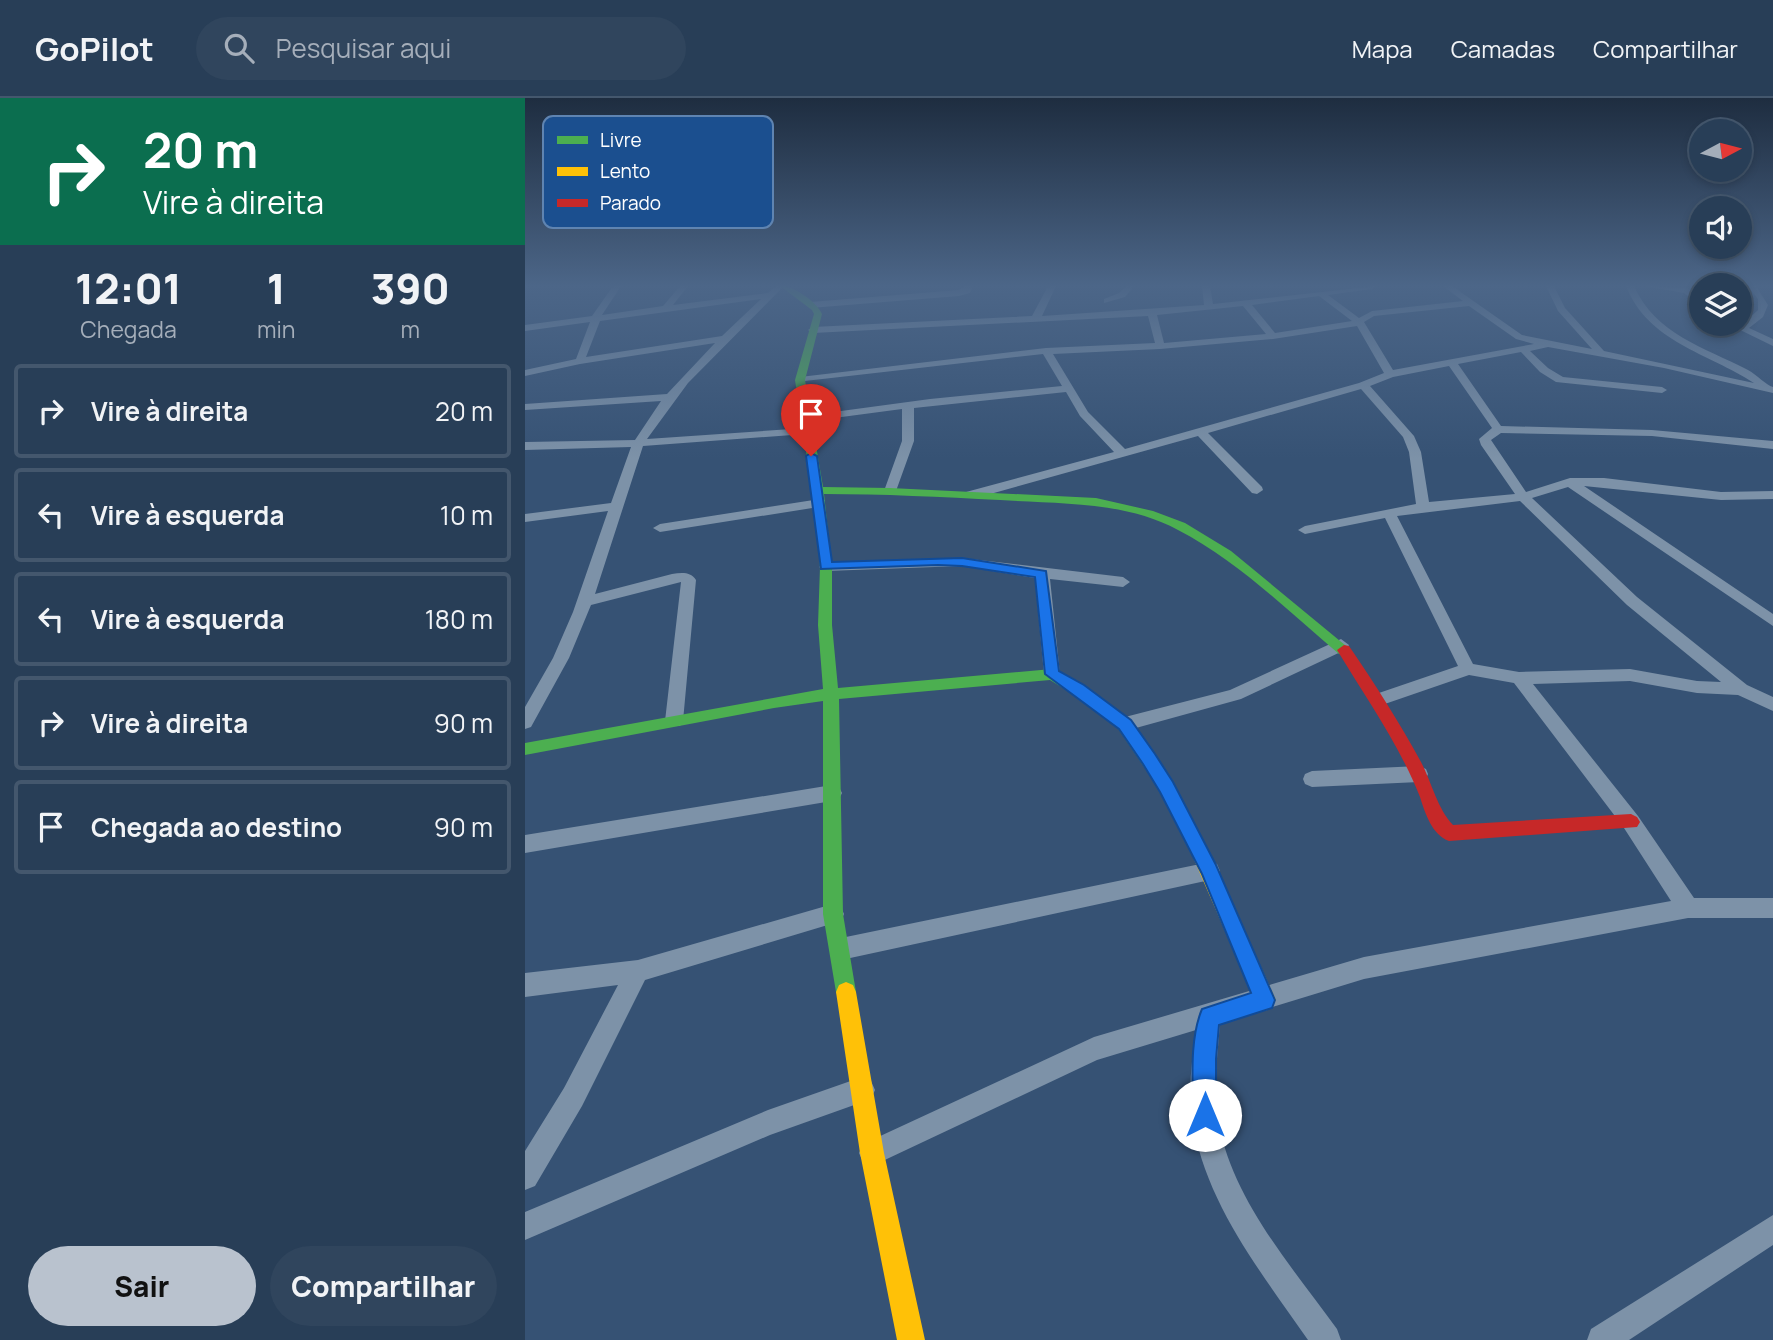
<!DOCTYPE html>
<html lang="pt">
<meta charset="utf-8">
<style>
:root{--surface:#283e57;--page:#30455d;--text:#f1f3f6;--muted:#a5aeba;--line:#44576d;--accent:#b9c2ce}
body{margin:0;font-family:Manrope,sans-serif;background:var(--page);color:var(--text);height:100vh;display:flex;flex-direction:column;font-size:26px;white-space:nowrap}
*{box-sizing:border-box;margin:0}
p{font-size:23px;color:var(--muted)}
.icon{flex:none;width:38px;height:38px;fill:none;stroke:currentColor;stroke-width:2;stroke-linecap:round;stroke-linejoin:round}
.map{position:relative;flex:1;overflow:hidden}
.panel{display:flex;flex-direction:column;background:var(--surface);width:525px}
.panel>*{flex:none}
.guide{background:#0b6e4f;color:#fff;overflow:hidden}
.needle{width:46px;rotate:83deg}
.fabs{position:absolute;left:1164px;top:21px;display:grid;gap:14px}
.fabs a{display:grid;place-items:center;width:63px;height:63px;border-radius:50%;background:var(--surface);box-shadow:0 4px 10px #0003,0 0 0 2px var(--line);font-size:35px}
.pin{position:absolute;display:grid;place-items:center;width:60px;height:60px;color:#fff;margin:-72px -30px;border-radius:50% 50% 50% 0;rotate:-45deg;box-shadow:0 0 7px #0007}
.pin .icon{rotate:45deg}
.me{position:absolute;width:77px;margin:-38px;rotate:0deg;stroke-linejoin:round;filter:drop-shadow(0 0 5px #0008)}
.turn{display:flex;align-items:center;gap:24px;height:147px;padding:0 28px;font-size:32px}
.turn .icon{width:91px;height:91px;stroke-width:2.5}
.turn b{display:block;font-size:49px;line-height:60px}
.eta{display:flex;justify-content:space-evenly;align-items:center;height:119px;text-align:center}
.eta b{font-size:42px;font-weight:800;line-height:49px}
.button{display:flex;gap:14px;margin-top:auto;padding:14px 28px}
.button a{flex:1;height:80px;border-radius:42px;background:var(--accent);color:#111;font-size:28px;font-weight:800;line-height:80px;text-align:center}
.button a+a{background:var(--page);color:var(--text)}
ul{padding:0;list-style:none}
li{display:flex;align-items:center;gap:21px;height:94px;margin:0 14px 10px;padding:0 14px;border:4px solid var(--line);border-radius:7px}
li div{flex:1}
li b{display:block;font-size:26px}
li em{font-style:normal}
header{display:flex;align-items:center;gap:42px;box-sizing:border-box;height:98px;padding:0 35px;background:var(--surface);border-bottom:2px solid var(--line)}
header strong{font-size:33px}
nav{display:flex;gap:38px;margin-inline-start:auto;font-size:24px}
.search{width:490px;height:63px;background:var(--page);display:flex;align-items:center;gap:18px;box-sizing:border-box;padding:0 24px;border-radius:38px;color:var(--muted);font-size:26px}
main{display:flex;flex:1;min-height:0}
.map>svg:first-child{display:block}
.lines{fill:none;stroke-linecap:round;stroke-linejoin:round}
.street{fill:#7d92a8;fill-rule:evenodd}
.fast{fill:#4caf50;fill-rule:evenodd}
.slow{fill:#ffc107;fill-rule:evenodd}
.jam{fill:#c62828;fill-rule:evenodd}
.route{fill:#1a73e8;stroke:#114b97;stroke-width:2}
.key{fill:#1b4f8f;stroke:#5f84b1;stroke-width:2}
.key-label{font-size:19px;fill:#fff}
</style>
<header>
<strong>GoPilot</strong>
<div class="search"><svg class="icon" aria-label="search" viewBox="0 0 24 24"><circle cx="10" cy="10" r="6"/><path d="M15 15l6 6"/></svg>Pesquisar aqui</div>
<nav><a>Mapa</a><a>Camadas</a><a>Compartilhar</a></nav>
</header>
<main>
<section class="panel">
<div class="guide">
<div class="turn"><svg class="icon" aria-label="right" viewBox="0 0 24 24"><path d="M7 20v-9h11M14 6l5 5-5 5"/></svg><div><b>20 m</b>Vire à direita</div></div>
</div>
<div class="eta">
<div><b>12:01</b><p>Chegada</p></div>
<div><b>1</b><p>min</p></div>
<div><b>390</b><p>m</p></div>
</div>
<ul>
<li><svg class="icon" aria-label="right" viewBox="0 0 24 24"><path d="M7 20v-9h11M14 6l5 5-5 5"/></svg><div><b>Vire à direita</b></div><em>20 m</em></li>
<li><svg class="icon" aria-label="left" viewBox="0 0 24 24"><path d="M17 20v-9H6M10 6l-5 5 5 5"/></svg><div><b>Vire à esquerda</b></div><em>10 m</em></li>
<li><svg class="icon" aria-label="left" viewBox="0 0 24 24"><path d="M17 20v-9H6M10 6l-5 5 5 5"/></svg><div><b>Vire à esquerda</b></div><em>180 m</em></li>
<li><svg class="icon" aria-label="right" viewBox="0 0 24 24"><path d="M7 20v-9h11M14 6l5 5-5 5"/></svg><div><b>Vire à direita</b></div><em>90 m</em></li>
<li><svg class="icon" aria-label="arrive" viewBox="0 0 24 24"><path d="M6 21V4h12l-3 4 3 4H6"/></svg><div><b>Chegada ao destino</b></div><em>90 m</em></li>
</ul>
<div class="button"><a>Sair</a><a>Compartilhar</a></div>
</section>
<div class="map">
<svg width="1248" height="1242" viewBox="0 0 1248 1242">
<rect width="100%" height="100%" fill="#365274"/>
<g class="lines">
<path class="street" d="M88,188H96L77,217L138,208L155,188H163L148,207L243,195L251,188H259L163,285L122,341L281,330L287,333L281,336L118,348L70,496L147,476C156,475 165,473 171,482L158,623L155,628H143L140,623L156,484L66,507L44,560L6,629L0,631V609L28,560L48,514L83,413L0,424V416L86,405L106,349L0,352V344L110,342L136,303L0,312V306L142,296L190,245L55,266L0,278V272L51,261L65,224L0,233V227L67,218ZM236,201L197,238L61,259L75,223Z
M440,188H448L445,195L434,198L285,210L281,207L285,204L434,192Z
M523,188H531L517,218L679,207L677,188H685L688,206L851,188L847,191L803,197L834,220L847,213L938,203L918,188H927L997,237L1067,251L1033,213L1021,188H1029L1040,210L1079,253L1229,285C1183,255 1123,244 1101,188H1109C1131,237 1179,249 1223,272C1232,277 1241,287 1248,289V295L1139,270L1023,249L1005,253L1023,270L1038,279L1137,289L1142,292L1137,295L1031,284L1015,274L996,254L933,266L976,328L1127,332L1248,343V351L1127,338L976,335L966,342L1001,394L1045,380H1079L1196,394L1248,393V401L1196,402L1059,388L1248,516V528L1043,389L1007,400L1112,499L1222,587L1248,599V613L1213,597L1172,595L1105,583L1008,586L1113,718L1169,800H1248V820H1163L839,881L695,925C693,955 688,986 692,1016C704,1098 765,1166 812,1231L816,1242H783C736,1174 679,1104 667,1019C663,990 667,961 671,932L572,962L347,1068L338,1064L334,1055L338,1046L569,939L839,859L1146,803L1099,730L989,585L944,577L854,608L848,607L845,602L848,597L933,568L860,420L780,436L773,432L780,428L891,406L884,354L878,339L836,291L683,335L737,389L738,392L732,396L727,395L673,338L451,400H441V394L589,354L555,318L541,294L389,310V343L371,393L365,397L359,393L377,343V311L279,324L273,321L279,318L405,301L537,288L518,256L271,284V280L275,279L521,250L630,245L623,218L288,235L283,232L288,229L507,218ZM794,198L827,223L750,235L727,207ZM718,208L741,236L639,245L632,217ZM944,208L991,241L1009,246L868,272L839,224L849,218ZM832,228L859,275L834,285L600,351L563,314L528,256L635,251L748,241ZM924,268L967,330L954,341L956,347L990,396L904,404L896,354L889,338L845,288L868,279ZM995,403L1102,507L1196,584L1172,583L1105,571L994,574L948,566L872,418Z
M601,188H609L600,199L579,205V201L594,195Z
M1119,188L1162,190L1176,200V208L1159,195Z
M1223,188H1231L1243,207L1238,219L1224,230L1248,241V248L1205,227H1217L1233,212V201Z
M295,401L300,402V408L135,434L128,430L135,426Z
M437,460L598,479L605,484L598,489L525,481L535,576L527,582L519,576L510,480L437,468L301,473L294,469L301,465Z
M816,541L824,547L822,551L716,601L600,633L594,631L591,626L594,621L600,619L705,592Z
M894,668L901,671L903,676L901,681L894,684L787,689L780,686L778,681L780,676L787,673Z
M307,687L314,689L317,695L314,701L307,703L0,755V737Z
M685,764L692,766L695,773L692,780L685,782L316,862L308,859L305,851L308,843L316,840Z
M308,806L316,809L319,816L316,823L120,882L57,1008L10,1088L0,1092V1053L39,990L93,887L0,899V875L113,862Z
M337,979L346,983L350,992L346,1001L245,1037L0,1142V1114L243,1012Z
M1248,1117V1147L1104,1242H1062L1066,1231Z"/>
<path class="fast" d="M255,188C268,187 292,204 297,216L280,282L298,389L365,390L571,400L628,413L660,425L706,453L826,552L819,557L814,556C763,513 713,463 653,432C600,403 534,406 475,402C417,399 358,396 299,396L307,469V527L313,590L527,571L569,595L604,621L642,677L640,682L634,684L628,682L592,629L559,603L525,582L314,601L318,816L331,894L328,901L321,904L314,901L311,894L298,816V603L249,610L0,657V645L298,591L293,527L295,469L289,405L270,282L289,216L287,212Z"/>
<path class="slow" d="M634,670L640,672L681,748L751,902L747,909L740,913L733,909L667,757L626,677L628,672Z
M321,884L328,887L331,894L359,1055L400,1242H372L335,1055L311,894L314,887Z"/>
<path class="jam" d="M819,547L824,548C850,586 874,624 896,664C907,685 912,710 928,727L1106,716L1112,719L1115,724L1112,729L924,743C907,737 900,715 895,699C874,646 841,600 812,552Z"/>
</g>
<linearGradient id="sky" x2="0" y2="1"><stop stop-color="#1e2d40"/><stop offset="0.52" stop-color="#4c6688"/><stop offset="1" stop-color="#4c6688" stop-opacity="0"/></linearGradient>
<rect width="1248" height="361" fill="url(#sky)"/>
<path class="route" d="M286,355L292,358L307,464L437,460L521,473L534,573L559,587L606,622L630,656L648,684L691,767L750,902L747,910L694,927L691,961V1017L688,1025L680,1029L671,1025L668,1017C668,984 664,942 677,911L726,895L677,776L635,694L618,666L594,631L520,576L510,479L437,468L413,467L296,471L281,358Z"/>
<rect x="18" y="18" width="230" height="112" rx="10" class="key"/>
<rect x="32" y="38" width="31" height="8" fill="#4caf50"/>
<rect x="32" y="69" width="31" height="9" fill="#ffc107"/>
<rect x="32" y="101" width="31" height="8" fill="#c62828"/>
<g class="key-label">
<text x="75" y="49">Livre</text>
<text x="75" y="80">Lento</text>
<text x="75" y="112">Parado</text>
</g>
</svg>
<div class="fabs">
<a><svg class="needle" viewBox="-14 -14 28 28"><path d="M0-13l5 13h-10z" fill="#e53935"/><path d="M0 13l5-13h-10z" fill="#a5aeba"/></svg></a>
<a><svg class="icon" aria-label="sound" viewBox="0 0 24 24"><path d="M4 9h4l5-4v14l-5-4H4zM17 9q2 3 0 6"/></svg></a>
<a><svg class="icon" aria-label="layers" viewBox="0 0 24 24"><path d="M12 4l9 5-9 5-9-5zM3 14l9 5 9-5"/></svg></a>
</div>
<div class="pin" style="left:286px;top:358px;background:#d93025"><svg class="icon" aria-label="arrive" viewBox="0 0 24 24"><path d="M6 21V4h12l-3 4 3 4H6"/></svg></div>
<svg class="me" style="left:680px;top:1017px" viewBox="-20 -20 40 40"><circle r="19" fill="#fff"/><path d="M0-13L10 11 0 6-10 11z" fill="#1a73e8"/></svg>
</div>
</main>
